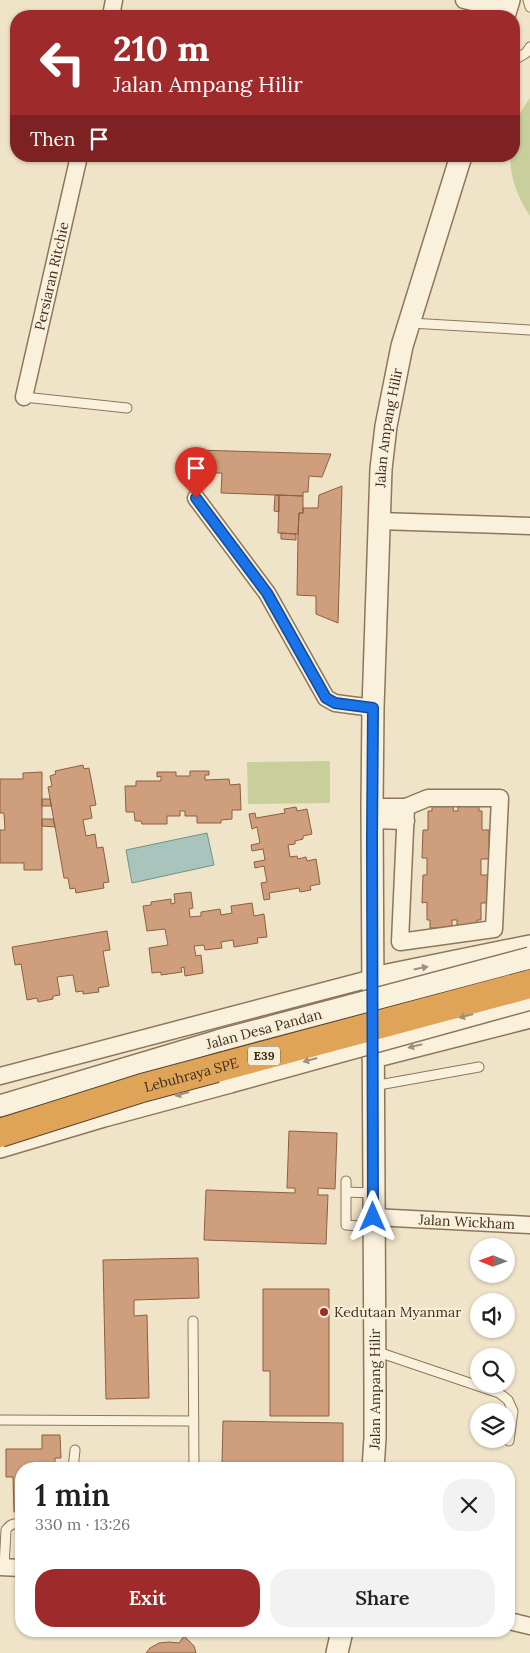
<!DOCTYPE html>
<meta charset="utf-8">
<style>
:root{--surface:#fff;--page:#f2f2f2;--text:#222;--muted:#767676;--accent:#9e2a2b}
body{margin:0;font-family:Lora,serif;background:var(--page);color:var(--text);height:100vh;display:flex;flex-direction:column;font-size:19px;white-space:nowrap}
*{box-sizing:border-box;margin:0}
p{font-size:16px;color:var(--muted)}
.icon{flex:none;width:28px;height:28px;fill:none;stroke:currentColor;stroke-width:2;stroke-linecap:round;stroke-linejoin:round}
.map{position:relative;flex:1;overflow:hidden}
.panel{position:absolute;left:15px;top:1462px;width:500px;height:175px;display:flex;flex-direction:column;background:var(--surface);border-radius:20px;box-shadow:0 1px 4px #0004}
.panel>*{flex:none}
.hud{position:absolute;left:10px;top:10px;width:510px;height:152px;border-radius:20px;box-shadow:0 1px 4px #0004;background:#9e2a2b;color:#fff;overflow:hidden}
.needle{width:32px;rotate:271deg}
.buttons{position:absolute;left:470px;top:1238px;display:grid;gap:10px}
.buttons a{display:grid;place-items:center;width:45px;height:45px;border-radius:50%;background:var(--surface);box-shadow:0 1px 4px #0004;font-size:25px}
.pin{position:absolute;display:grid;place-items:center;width:42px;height:42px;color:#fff;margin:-51px -21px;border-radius:50% 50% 50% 0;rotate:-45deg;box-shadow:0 0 5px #0007}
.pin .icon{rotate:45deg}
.me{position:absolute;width:55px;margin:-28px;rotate:0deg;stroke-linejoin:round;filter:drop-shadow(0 0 4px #0008)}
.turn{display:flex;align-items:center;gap:18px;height:105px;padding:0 20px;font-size:22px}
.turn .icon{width:65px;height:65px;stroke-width:2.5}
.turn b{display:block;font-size:35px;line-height:42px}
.then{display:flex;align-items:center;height:48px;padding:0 20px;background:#0003;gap:10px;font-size:19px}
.round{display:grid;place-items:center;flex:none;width:52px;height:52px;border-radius:20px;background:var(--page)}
.headline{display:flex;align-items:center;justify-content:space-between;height:85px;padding:0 20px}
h1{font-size:30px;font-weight:600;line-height:38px}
.action{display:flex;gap:10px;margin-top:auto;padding:10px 20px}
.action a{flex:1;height:58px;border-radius:20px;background:var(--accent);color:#fff;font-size:20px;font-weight:600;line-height:58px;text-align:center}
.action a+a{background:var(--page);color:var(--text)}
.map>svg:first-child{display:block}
.green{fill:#c9cf9b}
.water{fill:#a9c4bc;stroke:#6f938a}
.building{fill:#cf9f7d;stroke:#8d5f41}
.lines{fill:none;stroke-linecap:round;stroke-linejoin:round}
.service-casing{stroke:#8d765c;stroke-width:11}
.minor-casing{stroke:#8d765c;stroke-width:19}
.tertiary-casing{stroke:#8d765c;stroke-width:24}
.service{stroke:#faf1dc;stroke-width:9}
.minor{stroke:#faf1dc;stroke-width:16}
.tertiary{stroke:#faf1dc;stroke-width:21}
.tertiary-bridge-casing{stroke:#8d765c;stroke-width:24;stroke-linecap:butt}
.motorway-bridge-casing{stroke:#5b4430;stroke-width:30;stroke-linecap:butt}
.tertiary-bridge{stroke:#faf1dc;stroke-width:21}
.motorway-bridge{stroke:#e0a458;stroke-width:28}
.oneway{fill:#9c907e}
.route-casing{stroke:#114b97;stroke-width:12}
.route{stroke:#1a73e8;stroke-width:9}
.poi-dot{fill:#9e2a2b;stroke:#f7eed8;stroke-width:2}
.labels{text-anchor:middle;stroke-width:4.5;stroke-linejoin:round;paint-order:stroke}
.shield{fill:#f7eed8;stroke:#756857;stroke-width:1}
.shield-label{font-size:12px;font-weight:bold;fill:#3d2e20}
.street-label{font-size:14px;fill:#3d2e20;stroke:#f7eed8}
.poi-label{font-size:14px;fill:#3d2e20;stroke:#f7eed8;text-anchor:start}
</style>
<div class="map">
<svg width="530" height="1653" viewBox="0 0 530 1653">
<rect width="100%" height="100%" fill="#f0e4c8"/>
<path class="green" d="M530,98V216C518,198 510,178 510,156H514C514,131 514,119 530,98Z
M330,761V803L248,804L247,762Z"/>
<path class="water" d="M207,833L214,865L132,883L126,850Z"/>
<path class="building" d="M196,450L331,454L322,477L309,476L308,492H303V496L275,495L221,493L222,473H204Z
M342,486L338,623L316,614V596L297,595L298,534L299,513H303V508H318L319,495Z
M275,495H279V512L274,511Z
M279,495L303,496V513H299L298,534L278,533Z
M281,533L296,534V540L281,539Z
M83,765L84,769L89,768L96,805L90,806L92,818L83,820L86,836L95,834L97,848L103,847L109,882L103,883L104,888L76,893L75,888L70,889L68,878H64L48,787L52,786L50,776L56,774L55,771Z
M190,771H209V775H205V780L229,779L230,785L240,784L241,810H232V819L221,820V823H197V816H185V811H180V816H167V824H142L141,821H135L134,812H126L125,786H136V781H161V776L157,777V772H176V776H190Z
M42,772V870H24V863H0V830H5L4,813H0V779H23V773Z
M42,799H50L51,806H42Z
M432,802L454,803L453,811H458V802L479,803V811H482V830H489V859H481V875H488V903H481V920H477V929L457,928V920H452V928H430V920H427V902L422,903L423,875H427V858H422L423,830H428V811H432Z
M296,807L297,811L307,809L312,834L303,836V839L295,841V844L288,845L290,857L297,856L298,859L306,857L307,861L316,859L320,884L310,886L311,890L300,892L299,888L269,893L270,899L264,900L261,883L267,882L264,866L255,868L254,862L265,860L263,849L252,851L251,845L260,843L257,827L252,829L249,814L255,813L256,818L285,813L284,809Z
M42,819H53L55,827L42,826Z
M191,892L193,908L189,909L190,917L201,916V912L220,909L221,915L232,913L231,906L252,903L254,916L264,914L267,937L257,938L258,943L234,947L233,940L221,942L222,948L205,950L204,945L194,946L196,956L201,955L203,973L185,976L184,967L181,968L182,972L161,975V972L152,973L149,948L168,945L165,929L147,931L143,906L151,905V902L171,899V904L175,903L174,894Z
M107,931L110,950L103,951L109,986L98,988L99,992L83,994V991L76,992L73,975L57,977L60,995L53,996V999L38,1002L37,998L27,1000L21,964L15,965L12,947Z
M289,1131L337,1133L335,1189L318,1188V1195H328L326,1244L204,1240L206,1190L295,1193V1188H287Z
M198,1258L199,1298L134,1300V1316L147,1315L149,1398L106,1399L103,1260Z
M263,1289H329V1416H270V1371H263Z
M223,1421L343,1423V1465L222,1463Z
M42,1435H60L61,1458H55V1463H66V1469H21V1512H14L13,1477H6V1449H42Z
M184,1636L194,1646L196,1653H146L150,1648L159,1643L169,1642L179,1643Z"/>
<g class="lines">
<g class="service-casing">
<path id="service" d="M528,0L530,7
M514,60L526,53L530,47
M410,323L530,330
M24,397L127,408
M373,1086L479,1067
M346,1181V1192
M373,1193L346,1192V1225L373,1227
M193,1321L194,1469
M375,1351L499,1393L508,1400L513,1411L509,1441
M0,1420L194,1421
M73,1469L75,1450
M4,1567L6,1530C10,1524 14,1523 21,1524"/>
</g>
<g class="minor-casing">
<g id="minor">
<path d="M464,0L506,10"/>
<path d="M111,16L114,0"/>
<path id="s1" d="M24,397L79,156"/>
<path d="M196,498L267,593L326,698L335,703L373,708"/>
<path d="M379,521L530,526"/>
<path d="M428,798H500L494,929L400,942L406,807Z"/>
<path d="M372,807H406"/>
<path d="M372,820L406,821"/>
<path d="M0,1076L373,978"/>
<path id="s2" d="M373,1217L530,1225"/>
<path d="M0,1567L21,1568"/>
<path d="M509,1621L530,1626"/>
</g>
</g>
<g class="tertiary-casing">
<g id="tertiary">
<path d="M504,16L509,0"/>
<path d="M373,978L530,946"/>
<path d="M373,1057L530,1017"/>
<path d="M0,1106L221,1040"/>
<path d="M0,1147L104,1116L230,1082"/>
<path id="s3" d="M373,1469L375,1438V1387L372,807L373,708L381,469L386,426L402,346L461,156"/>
<path d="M337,1653L342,1631"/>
</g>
</g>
<use href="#service" class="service"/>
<use href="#minor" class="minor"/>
<use href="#tertiary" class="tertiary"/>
<g class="tertiary-bridge-casing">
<path id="tertiary-bridge" d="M221,1040L530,958
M230,1082L530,999"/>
</g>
<g class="motorway-bridge-casing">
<g id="motorway-bridge">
<path id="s4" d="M0,1133L142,1088L530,984"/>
</g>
</g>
<use href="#tertiary-bridge" class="tertiary-bridge"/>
<use href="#motorway-bridge" class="motorway-bridge"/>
</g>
<defs><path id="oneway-solid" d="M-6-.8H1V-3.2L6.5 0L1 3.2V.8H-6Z" transform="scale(1.25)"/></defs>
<g class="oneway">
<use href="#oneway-solid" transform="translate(421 968) rotate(-11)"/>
<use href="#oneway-solid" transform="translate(466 1016) rotate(165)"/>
<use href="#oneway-solid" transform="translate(415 1046) rotate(166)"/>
<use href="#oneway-solid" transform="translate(310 1060) rotate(165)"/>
<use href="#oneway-solid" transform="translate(182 1094) rotate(165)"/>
</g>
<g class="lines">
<g class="route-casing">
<path id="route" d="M196,498L267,593L326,698L335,703L373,708L372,838L373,1217"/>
</g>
<use href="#route" class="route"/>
</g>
<circle class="poi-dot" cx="324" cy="1312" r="5"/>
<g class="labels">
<rect class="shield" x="248" y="1046.5" width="32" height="19" rx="4"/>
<g class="shield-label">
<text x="264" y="1060">E39</text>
</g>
<g class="street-label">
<text dy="5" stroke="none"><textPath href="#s1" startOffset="124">Persiaran Ritchie</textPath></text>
<text dy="5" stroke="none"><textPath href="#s3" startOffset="1042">Jalan Ampang Hilir</textPath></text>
<text transform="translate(264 1029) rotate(-15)" y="5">Jalan Desa Pandan</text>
<text dy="5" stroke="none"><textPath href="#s4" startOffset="200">Lebuhraya SPE</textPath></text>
<text dy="5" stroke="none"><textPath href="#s2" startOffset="94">Jalan Wickham</textPath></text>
<text dy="5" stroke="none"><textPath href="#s3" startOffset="80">Jalan Ampang Hilir</textPath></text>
</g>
<g class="poi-label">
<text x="334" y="1317">Kedutaan Myanmar</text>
</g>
</g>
</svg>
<div class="buttons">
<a><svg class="needle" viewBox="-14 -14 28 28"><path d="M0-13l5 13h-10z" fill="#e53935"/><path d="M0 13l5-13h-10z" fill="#767676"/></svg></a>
<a><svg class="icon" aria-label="sound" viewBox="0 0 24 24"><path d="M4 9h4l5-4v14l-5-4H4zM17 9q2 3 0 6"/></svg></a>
<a><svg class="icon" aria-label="search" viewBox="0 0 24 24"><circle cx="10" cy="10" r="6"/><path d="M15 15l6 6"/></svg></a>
<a><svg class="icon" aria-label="layers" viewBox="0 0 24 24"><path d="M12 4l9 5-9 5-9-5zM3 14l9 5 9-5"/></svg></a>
</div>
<div class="pin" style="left:196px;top:498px;background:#d93025"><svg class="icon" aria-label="arrive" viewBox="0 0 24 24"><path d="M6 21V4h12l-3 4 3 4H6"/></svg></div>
<svg class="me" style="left:373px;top:1217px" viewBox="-20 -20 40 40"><path d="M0-17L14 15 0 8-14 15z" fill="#1a73e8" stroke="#fff" stroke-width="4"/></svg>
<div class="hud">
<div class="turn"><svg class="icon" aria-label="left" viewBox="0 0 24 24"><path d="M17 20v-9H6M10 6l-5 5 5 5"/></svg><div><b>210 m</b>Jalan Ampang Hilir</div></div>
<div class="then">Then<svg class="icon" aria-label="arrive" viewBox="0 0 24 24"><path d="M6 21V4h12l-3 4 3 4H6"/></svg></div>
</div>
<section class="panel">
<div class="headline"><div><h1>1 min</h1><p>330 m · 13:26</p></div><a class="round"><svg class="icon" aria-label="close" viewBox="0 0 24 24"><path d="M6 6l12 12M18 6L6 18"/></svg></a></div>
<div class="action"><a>Exit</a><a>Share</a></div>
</section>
</div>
